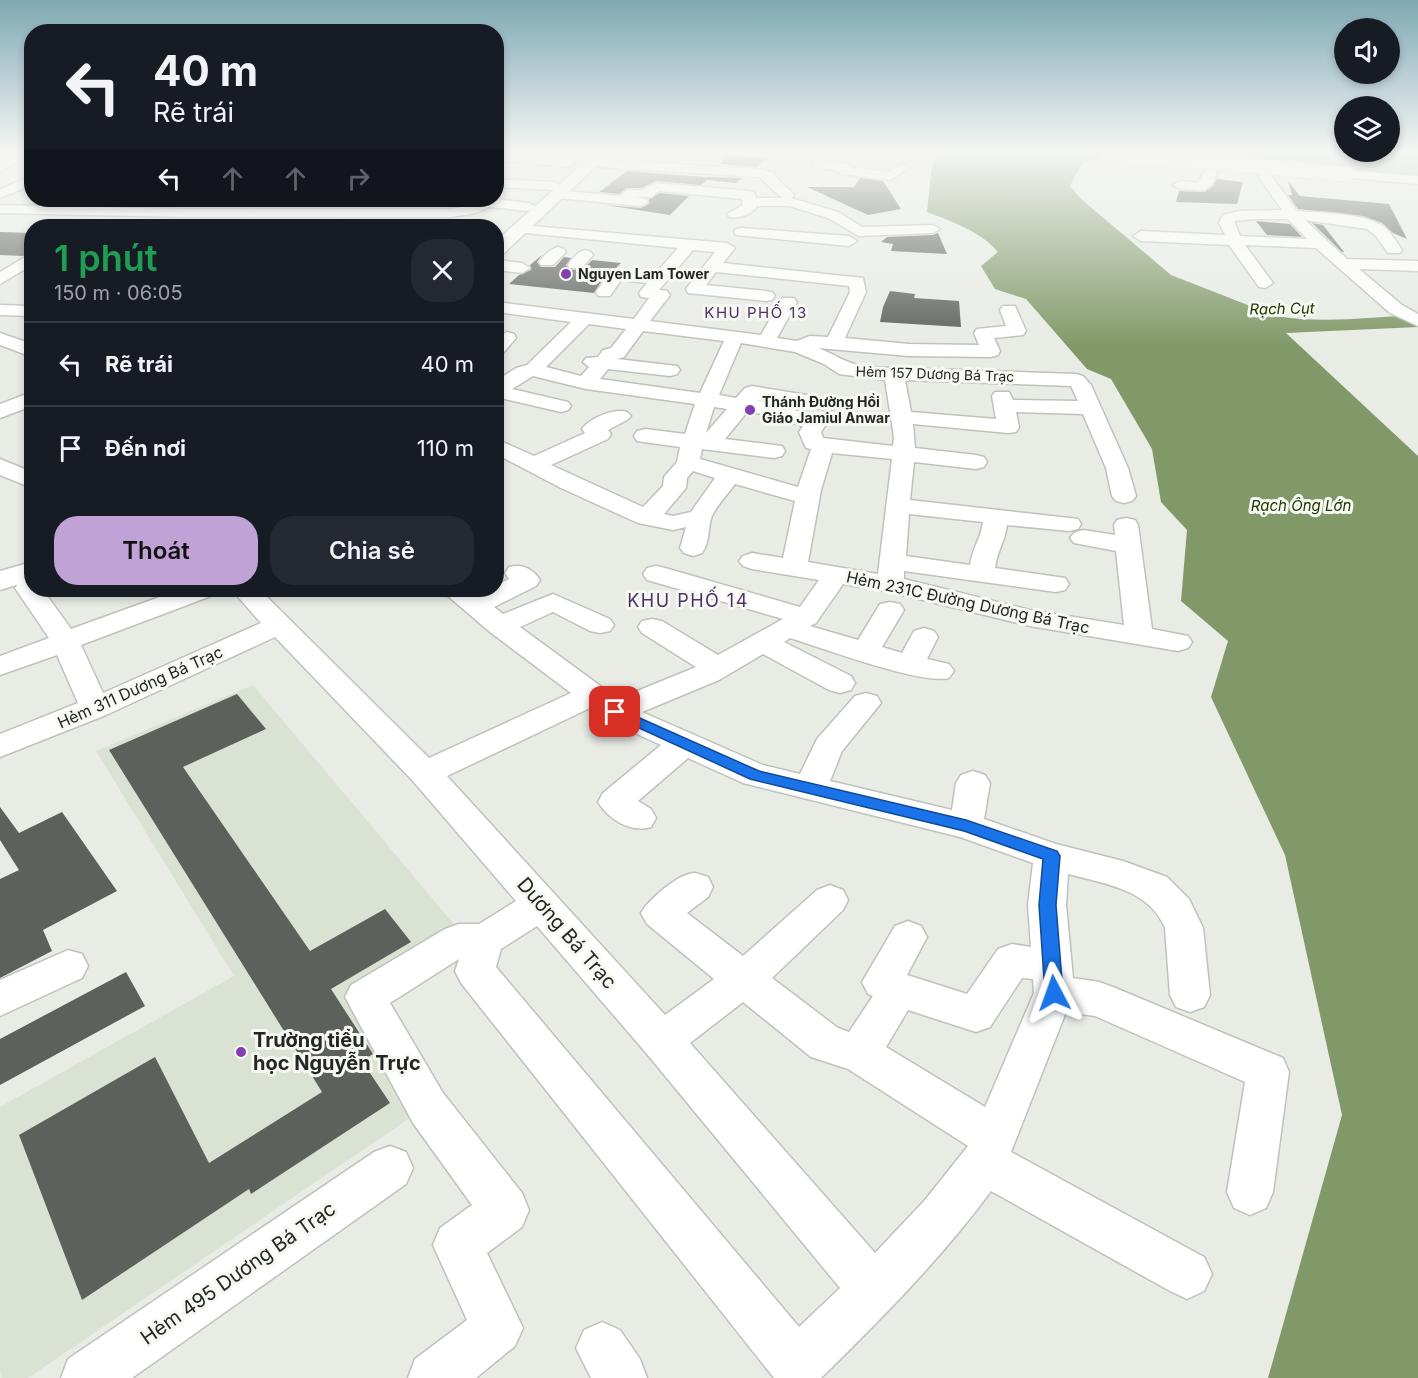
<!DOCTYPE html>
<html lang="vi">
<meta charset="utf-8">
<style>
:root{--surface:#171b24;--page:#242831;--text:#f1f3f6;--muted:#9ea1a6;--line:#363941;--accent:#c0a2d7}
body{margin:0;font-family:Inter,sans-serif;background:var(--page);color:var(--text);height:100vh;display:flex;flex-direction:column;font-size:22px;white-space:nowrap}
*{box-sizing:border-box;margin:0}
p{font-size:20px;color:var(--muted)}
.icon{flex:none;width:33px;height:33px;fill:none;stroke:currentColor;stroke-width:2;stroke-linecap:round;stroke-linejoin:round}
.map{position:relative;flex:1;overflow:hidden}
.details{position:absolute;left:24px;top:219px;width:480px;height:378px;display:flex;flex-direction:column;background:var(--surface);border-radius:24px;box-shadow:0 3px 9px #0003}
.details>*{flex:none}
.top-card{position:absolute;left:24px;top:24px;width:480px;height:183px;border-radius:24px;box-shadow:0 3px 9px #0003;background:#171b24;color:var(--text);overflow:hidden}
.tools{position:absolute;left:1334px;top:18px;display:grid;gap:12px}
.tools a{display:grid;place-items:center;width:66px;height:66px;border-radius:50%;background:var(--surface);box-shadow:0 3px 9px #0003;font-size:30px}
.pin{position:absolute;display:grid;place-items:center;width:51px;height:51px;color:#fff;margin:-26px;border-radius:12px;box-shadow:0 3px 9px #0006}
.me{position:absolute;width:66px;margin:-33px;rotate:356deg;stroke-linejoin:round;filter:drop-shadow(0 0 4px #0008)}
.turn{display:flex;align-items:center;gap:21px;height:126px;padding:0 30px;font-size:27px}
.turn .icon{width:78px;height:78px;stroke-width:2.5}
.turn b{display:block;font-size:42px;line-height:51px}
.lanes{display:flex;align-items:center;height:57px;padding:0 30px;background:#0003;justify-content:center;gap:30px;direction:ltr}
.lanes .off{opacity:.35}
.round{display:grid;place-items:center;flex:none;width:63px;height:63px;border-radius:24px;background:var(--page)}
.headline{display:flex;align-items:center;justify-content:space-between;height:102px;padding:0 30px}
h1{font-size:36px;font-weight:600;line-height:45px;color:#1e9e55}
.primary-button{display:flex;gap:12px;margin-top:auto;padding:12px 30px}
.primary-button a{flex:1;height:69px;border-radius:24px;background:var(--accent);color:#111;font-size:24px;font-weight:600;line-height:69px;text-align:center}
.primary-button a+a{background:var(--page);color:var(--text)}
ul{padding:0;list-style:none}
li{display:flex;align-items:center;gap:18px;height:84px;padding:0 30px;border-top:2px solid var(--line)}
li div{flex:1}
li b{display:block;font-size:22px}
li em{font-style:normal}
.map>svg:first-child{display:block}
.built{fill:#dae2d4}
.green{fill:#b2c2a4}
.water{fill:#819969}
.building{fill:#5d615b}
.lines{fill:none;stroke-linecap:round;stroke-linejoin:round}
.minor-casing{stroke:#bec2bb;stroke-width:3}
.major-casing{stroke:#bec2bb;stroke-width:3}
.minor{fill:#fff;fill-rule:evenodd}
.major{fill:#fff;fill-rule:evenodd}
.major-bridge-casing{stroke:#bec2bb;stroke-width:16;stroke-linecap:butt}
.major-bridge{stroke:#fff;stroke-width:15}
.route{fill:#1a73e8;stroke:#114b97;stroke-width:1.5}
.poi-dot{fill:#853eb1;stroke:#f5f9f2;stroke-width:2}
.labels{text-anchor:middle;stroke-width:6;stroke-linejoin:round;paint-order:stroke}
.far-poi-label{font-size:14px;font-weight:bold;fill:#252624;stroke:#f5f9f2;text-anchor:start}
.far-street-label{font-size:14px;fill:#252624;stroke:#f5f9f2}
.far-water-label{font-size:15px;font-style:italic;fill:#213800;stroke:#f5f9f2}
.far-neighbourhood-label{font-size:15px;letter-spacing:1.5px;fill:#512f68;stroke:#f5f9f2}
.street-label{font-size:16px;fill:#252624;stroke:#f5f9f2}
.neighbourhood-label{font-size:18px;letter-spacing:1.5px;fill:#512f68;stroke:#f5f9f2}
.near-street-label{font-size:20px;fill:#252624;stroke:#f5f9f2}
.near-poi-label{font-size:20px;font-weight:bold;fill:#252624;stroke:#f5f9f2;text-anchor:start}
</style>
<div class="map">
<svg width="1418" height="1378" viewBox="0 0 1418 1378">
<rect width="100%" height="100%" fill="#e8ece5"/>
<path class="built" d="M351,214L451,218L439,226H327Z
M253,685L458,929L345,996L423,1109L28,1378H2L0,1372V1107L234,976L96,751Z"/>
<path class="green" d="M1209,153H1407L1418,154V176Z"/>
<path class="water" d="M940,153H1114L1082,163L1070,186L1080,198L1171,275L1276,316C1323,324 1371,317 1418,315V327L1286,333L1418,456V1378H1268L1342,1115L1285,855L1211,697L1228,641L1181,601L1187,530L1161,502L1152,449L1111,379L1087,369L1026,299L995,289L981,266L998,252C980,231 953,222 927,212L932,165Z"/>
<path class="building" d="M729,155L768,158L757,167L719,164Z
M627,171L705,177L742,178L736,183L707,180L701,185L656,181L642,188H627L619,194L599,192Z
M860,178L883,181L901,209L868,215L807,187H854Z
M1217,179L1243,182L1237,204L1176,202L1179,191L1205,192L1213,186Z
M1288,181L1300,196L1389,204L1407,239L1393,233L1382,223L1363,216L1298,209L1288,195H1292Z
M660,193L689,196L670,215L605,205L641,208L649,204V199Z
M1256,221L1290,224L1302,237L1267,235Z
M1312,223L1323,225L1344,252H1342Z
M0,232L32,233V250L23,256L0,255Z
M938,233L947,254L891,251L893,244L881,242L887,237L933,235Z
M542,255L537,262L541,267H555L564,257L571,258L566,265L570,270L584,269L592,260L621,263L614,270L608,271L594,293L509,284L519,275L531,270L530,265Z
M890,291L915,294L914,298L959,301L961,327L880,322L883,307Z
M237,694L266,729L183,767L310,951L385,909L411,942L331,989L373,1054L362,1061L390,1103L251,1194L249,1189L82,1300L19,1135L155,1057L209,1163L322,1092L109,750Z
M0,807L19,833L62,812L117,891L43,930L52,951L0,978V879L19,870L0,840Z
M126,972L145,1006L0,1085V1039Z"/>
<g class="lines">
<g class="minor-casing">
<path id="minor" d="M496,153L569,159L575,163L569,167L496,160Z
M818,153H830L826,161L849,164L850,167L888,172L903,164L909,168L890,180L842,174L836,170L813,167L812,164Z
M604,160L761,169L774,173C778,183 787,186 794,195L791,198L838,212L862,227L933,225L940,229L933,233L859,236L828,218L789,206H757C753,214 738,219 729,217L727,214L743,205L742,199L659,191L651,197H636L646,199L648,202L641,206L557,198L550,194L557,190L620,196L628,190H643L656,183L749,191L754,192L756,198H782L759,177L599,167L598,164L599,161Z
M1214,162L1220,166L1212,184L1205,190L1180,189L1173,185L1180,181L1198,183L1209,163Z
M1260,166L1265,167L1297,211C1319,213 1362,213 1381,225C1390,230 1396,241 1402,250L1400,253H1388L1376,236L1367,229L1305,220L1347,259L1418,261V271L1359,269L1402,305L1418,314V326L1390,313L1316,248L1245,245L1273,283L1265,288L1259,287L1229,245L1141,241L1133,236L1141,231L1225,235L1219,223L1223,215L1239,211L1282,210L1254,170ZM1256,219H1288L1307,239L1240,236L1234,221Z
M32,176V185L0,198V189Z
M496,179L554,182L561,186L554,190L496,187Z
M496,199L529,203L536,207L529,211L489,207L476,213L452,217H181L0,213V205L181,209H452L471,205L463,203L461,200Z
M521,225L727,243L735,248L723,263L863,278L866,292L845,338L909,344L979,345L974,333L977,329L1006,326L1000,310L1003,306H1015L1026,331L1023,335L994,338L1000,351L998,355L991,357L909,356L818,348C834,354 848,364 865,367L1076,374L1083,376L1091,385L1128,468L1136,496L1132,501L1124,503L1116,501L1112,496L1106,468L1083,414L1016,412L1019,427L1016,432L1008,433L913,424L915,448L976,455L984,457L987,462L984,467L976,469L914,462L910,500L1078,519L1081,524L1078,529L1069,531L1007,525C1005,541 997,552 995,568L1065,578L1069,584L1065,590L1056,592L904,571V579L1030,610L1124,625L1116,551L1074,543L1070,538L1074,533L1083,530L1115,535L1114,525L1117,520L1126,518L1135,520L1138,525L1152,629L1188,636L1192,642L1188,648L1178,651L1030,626L890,592L843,584L816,623L810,626L858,640L880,604L890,602L900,604L904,610L882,647L902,653L914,631L924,628L934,631L938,637L927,659L949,664L954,671L949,678C921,685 823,648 790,638L784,642L851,676L855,683L851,690L840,693L829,690L763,654L719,680L642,712L763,765L800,774L817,739L855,696L866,693L877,696L881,703L842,751L830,781L952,810L956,783L961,775L973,771L985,775L990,783L984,819L1056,844L1123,861L1167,877L1189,899L1203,928L1210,995L1204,1007L1190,1012L1176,1007L1170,995L1165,928C1149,889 1105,884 1068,874L1066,905L1073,978L1099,982L1113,987L1283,1058L1289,1072L1273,1192L1266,1208L1250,1215L1234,1208L1227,1192L1245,1082L1095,1016L1066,1012L1011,1152L1204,1257L1212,1274L1204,1291L1187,1299L1170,1291L991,1191C941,1259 881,1319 821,1378H774L461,983L455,971L459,959L390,1003L443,1093L522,1193L529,1210L522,1227L487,1253L523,1328L515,1346L476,1378H408L415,1359L467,1320L433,1245L440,1228L472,1205L413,1123L345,997L351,985L445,929L459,924H479L516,901L413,781L275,637L106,715L0,757V734L78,703L57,655L0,675V656L49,638L15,588L19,582L32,581V590H43L71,629L179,590H215L211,596L81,645L103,693L261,623L232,590H260L429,758L571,693L490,632L448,596L444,590H473L478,594L486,590H496V585L509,579L505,573L509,567C522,564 532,568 540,580L536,586L494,607L503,614L553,594L610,619L614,625L610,631L600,633L590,631L553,612L520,627L618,699L696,667L642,633L638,627L642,621L652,619L662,621L718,655L783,619L647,580L643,574L647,568L656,566L665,568L800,607L819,580L752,569L743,566L739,561L743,556L752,553L783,558L795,501L735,484C728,494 717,505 712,516C707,528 711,540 702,553L693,556L684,553L680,548L686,527L673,530L638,523L561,488L496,454V439L534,456L585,433L582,429C590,418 614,408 627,412L631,416L627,420L608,430L611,434L608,439L551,465L643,507L663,486L664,477L677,462L680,447L637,441L634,436L637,431L645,429L685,434L695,404L586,389L533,376L512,389L568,402L571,406L568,410L561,412L496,397V381L516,368L527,365L571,322L496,312V302L634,319L649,298L641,297L639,293L647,283L621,280L610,296H598L596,292L610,272L655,274L678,248L516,232L514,229ZM693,250L715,252L686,289L688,293L766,301L772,300L775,296L772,292L766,291L706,285L716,272L849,286L850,292L828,337L810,336L797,341L777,338L797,302L794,298H782L761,335L650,321L670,295L667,291L659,290ZM589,324L626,329L611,348L603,350L598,357L586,358L583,362L589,367L581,376L546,367ZM643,331L724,341L700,393L600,379L608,369L670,376L677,374L680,370L677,366L617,359L624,357ZM741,343L795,352L824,364L839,374L885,380L894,437L893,446L823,438L821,432L827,423L824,418L756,400L830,410L837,408L840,404L837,400L752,386L745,388L736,398L719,395ZM905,380L1071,386L1078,401L1013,400L1009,392H995L992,396L996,419L911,412ZM714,407L727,409L706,433ZM747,412L764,414L803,426L799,432L806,448L811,449L798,487L700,459L702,449L774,458L782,456L785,451L782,446L725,439ZM832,453L892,459L878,574L808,562L821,490ZM693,471L715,478L691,512L673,516L664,514L686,488L687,478ZM909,514L983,522C981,538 972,549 970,565L906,556ZM590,708L604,719L661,745L603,793L598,802C609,820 631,833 651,827L656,818L651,809L638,801L688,758L743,783L960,837L1033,863L1028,905L1031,947L1012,944L998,949L967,994L907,975L927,937L921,926L908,921L895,926L862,982L868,994L873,996L849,1032L838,1028L772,978L843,910L848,900L843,890L830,885L817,890L743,956L687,913L708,897L713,887L708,877C704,876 698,873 694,873C678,874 648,900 641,913L647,924L714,979L665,1015L447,776ZM537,926L647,1054L840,1288L799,1327L496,967L501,949ZM1022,978L1033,979L1034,993L985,1107L886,1047L908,1010L976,1032L990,1027ZM743,1002L811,1057L848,1069L968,1146L925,1200L875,1253L690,1043Z
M741,228L849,236L857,241L849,246L736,235L734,232L736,229Z
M558,247L564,249L566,252L553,265H541L539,262C544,255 550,249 558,247Z
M585,250L591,252L593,255L582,268H570L568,265C572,259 577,252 585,250Z
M32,253V265L0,284V272Z
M496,260L522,263L530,268L522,273L496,270Z
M0,305L32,306V316L0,315Z
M507,332L514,334L516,338L503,353L496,355V338Z
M0,333L32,344V357L0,345Z
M32,392V406L0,418V404Z
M0,459L32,472V488L0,475Z
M68,950L82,954L88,966L82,978L0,1016V980Z
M390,1146L406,1152L413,1168L406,1184L132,1378H61L68,1359L374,1152Z
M602,1322L620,1330L640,1359L647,1378H591L576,1348L584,1330Z"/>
</g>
<g class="major-casing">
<path id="major" d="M17,153H32V156L0,171V161Z
M595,153H610L502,255L496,256V241Z
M1346,170L1418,176V184L1341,177L1339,174Z
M32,562V580L0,590V571Z"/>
</g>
<use href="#minor" class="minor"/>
<use href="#major" class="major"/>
<g class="major-bridge-casing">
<path id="major-bridge" d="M1107,153L1346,174"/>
</g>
<use href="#major-bridge" class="major-bridge"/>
</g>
<linearGradient id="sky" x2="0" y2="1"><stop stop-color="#7fa9b5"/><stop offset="0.44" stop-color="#f5f6f3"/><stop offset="1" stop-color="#f5f6f3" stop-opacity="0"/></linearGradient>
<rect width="1418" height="346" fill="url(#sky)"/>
<path class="route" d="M615,707L759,771L966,820L1057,851L1060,856L1056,905L1063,993L1060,999L1054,1001L1047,999L1045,993L1039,905L1043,859L964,831L750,779L611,715L608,712Z"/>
<g class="poi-dot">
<circle cx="566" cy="274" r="6"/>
<circle cx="750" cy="410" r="6"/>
<circle cx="241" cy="1052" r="6"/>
</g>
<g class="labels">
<g class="far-poi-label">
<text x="578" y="279">Nguyen Lam Tower</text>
<text x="762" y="407">Thánh Đường Hồi<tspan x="762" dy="16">Giáo Jamiul Anwar</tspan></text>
</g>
<g class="far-street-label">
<text transform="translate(935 374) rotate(2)" y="5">Hẻm 157 Dương Bá Trạc</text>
</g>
<g class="far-water-label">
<text transform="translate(1282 309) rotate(-1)" y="5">Rạch Cụt</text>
<text x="1301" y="511">Rạch Ông Lớn</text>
</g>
<g class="far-neighbourhood-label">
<text x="756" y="318">KHU PHỐ 13</text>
</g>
<g class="street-label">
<text transform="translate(968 602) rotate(12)" y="6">Hẻm 231C Đường Dương Bá Trạc</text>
<text transform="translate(140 687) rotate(-24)" y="6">Hẻm 311 Dương Bá Trạc</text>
</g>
<g class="neighbourhood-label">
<text x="688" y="607">KHU PHỐ 14</text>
</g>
<g class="near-street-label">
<text transform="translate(567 933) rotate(49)" y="7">Dương Bá Trạc</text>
<text transform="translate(238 1273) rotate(-35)" y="7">Hẻm 495 Dương Bá Trạc</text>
</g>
<g class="near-poi-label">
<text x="253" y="1047">Trường tiểu<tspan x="253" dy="23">học Nguyễn Trực</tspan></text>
</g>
</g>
</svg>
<div class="tools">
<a><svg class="icon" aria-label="sound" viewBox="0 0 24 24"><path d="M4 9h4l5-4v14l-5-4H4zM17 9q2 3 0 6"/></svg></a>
<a><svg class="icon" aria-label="layers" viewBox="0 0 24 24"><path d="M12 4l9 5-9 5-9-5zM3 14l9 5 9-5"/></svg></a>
</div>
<div class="pin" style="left:615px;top:712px;background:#d93025"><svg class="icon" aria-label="arrive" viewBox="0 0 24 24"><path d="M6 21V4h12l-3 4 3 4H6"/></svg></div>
<svg class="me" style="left:1054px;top:993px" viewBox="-20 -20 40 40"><path d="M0-17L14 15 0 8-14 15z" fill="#1a73e8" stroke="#fff" stroke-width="4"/></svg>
<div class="top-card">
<div class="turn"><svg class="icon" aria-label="left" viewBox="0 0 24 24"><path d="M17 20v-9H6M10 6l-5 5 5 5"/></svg><div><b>40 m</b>Rẽ trái</div></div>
<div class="lanes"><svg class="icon" aria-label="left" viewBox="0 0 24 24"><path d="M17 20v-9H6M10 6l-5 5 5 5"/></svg><svg class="icon off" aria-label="ahead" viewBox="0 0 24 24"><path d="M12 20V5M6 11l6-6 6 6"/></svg><svg class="icon off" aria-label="ahead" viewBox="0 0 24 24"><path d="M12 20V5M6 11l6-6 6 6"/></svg><svg class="icon off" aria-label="right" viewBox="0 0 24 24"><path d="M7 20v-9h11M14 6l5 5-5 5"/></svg></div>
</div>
<section class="details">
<div class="headline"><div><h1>1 phút</h1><p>150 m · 06:05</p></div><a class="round"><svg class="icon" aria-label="close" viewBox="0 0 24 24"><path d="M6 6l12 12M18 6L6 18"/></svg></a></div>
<ul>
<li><svg class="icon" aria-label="left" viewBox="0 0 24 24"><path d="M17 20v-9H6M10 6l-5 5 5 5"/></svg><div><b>Rẽ trái</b></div><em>40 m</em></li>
<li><svg class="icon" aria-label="arrive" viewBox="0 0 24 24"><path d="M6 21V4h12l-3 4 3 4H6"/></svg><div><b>Đến nơi</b></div><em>110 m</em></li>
</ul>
<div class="primary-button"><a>Thoát</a><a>Chia sẻ</a></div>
</section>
</div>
